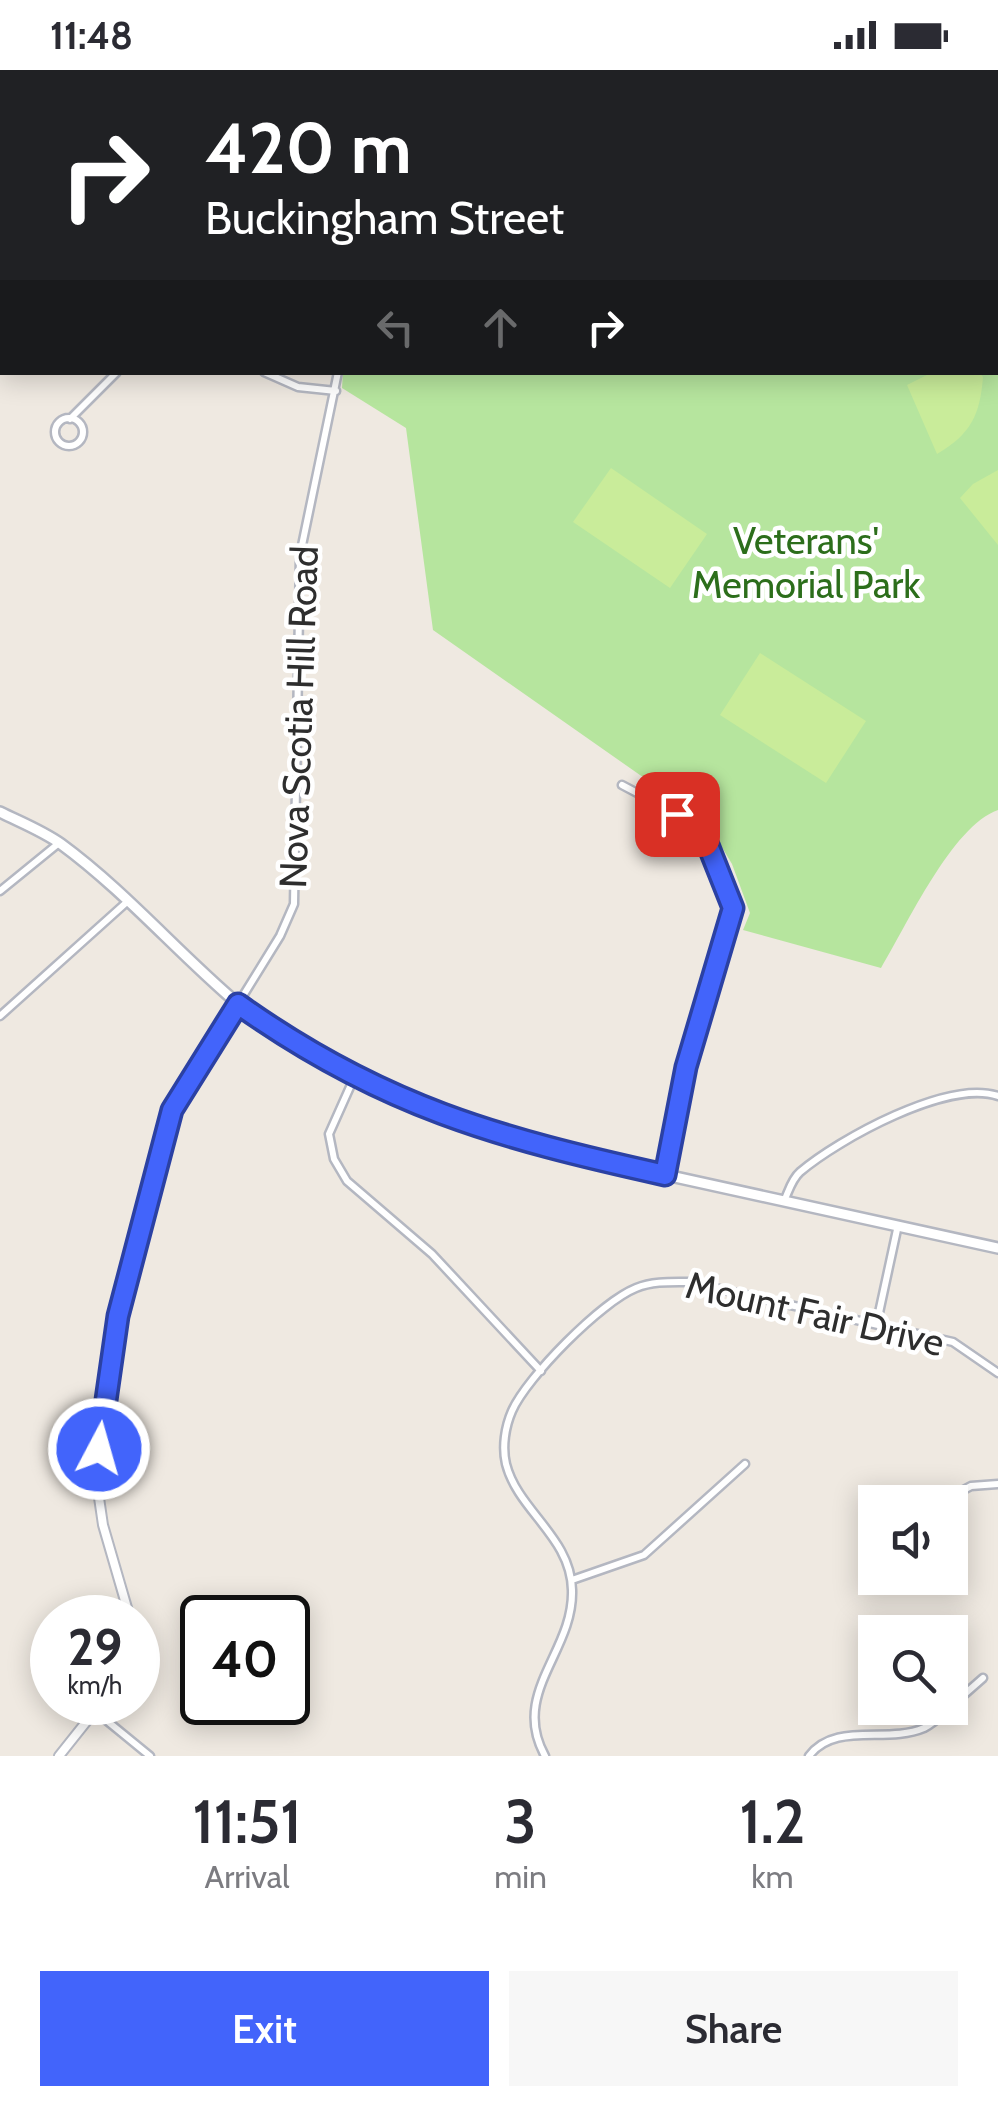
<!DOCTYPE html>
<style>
:root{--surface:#fff;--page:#f7f7f7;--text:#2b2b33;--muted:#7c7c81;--accent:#4264fb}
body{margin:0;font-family:Cabin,sans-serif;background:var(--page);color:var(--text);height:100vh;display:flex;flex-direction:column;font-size:38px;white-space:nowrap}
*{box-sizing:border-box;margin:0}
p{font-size:32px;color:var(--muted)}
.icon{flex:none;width:55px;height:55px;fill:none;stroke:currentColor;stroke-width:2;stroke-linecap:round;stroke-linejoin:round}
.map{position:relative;height:1686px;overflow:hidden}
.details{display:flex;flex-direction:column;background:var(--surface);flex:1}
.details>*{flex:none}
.guide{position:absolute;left:0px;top:0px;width:1000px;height:305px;box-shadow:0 5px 25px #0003;background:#202124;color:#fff;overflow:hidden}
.tools{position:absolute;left:858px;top:1415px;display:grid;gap:20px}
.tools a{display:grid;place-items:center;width:110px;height:110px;border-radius:0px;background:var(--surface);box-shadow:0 5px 25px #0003;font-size:50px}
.speed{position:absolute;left:30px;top:1525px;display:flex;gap:20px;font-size:50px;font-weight:700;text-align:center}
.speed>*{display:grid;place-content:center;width:130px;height:130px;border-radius:50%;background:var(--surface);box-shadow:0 5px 25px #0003;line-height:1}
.speed small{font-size:25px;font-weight:400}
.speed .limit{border:5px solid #111;border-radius:15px;background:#fff;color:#111}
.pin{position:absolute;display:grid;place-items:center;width:85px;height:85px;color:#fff;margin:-42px;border-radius:20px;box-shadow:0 5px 15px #0006}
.me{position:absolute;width:110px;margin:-55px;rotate:6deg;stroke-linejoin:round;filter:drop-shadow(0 0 8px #0008)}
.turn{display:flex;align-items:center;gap:35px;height:210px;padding:0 40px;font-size:45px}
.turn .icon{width:130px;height:130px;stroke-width:2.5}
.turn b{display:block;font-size:70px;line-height:85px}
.lanes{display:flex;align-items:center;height:95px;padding:0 40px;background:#0003;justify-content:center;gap:50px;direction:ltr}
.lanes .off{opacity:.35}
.eta{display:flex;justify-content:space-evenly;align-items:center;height:170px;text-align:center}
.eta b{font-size:60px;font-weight:600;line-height:70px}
.primary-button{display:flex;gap:20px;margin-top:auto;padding:20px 40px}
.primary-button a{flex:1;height:115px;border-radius:0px;background:var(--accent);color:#fff;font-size:40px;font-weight:600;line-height:115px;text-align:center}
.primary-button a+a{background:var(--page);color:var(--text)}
.status{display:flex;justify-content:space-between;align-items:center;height:70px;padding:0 50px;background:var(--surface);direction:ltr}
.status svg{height:28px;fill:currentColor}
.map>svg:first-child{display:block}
.green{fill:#b6e59e}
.pitch{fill:#c9ec9a}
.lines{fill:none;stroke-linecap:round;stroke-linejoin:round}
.stream{stroke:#75cff0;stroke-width:2.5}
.minor-casing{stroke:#b4b7c1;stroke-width:11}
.tertiary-casing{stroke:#b4b7c1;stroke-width:12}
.secondary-casing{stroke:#b4b7c1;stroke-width:14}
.minor{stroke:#fff;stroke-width:6}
.tertiary{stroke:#fff;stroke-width:8}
.secondary{stroke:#fff;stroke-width:9}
.route-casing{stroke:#2b41a3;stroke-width:25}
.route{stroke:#4264fb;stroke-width:18}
.labels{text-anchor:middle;stroke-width:9;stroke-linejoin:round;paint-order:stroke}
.park-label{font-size:38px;fill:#2c6e1b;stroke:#fff}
.street-label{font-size:38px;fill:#2e2e2e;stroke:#fff}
</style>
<div class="status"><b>11:48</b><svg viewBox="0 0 49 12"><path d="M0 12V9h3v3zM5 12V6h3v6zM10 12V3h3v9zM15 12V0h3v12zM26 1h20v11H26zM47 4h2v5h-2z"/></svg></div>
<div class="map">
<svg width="998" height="1686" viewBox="0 0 998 1686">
<rect width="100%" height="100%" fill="#efe9e1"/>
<path class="green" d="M998,44V740C952,756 907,855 881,898L743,860L750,843L732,794L707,752L433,560L406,358L342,318L343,302H998Z"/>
<path class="pitch" d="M933,302L980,303L983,307C980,345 971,364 937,384L907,315Z
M611,398L707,464L670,518L573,452Z
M998,400V475L960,428L973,414Z
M760,583L866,651L826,713L720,645Z"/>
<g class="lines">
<path class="stream" d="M623,2V0"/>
<g class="minor-casing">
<path id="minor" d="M323,2V0
M264,302L298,317L336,321
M55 362a14 14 0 1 1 28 0a14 14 0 1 1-28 0Z
M70,349L117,302
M622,715L677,744L707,775L733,838L686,997L665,1105
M0,821L59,773
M238,934L280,866L294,834L300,485L338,302
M0,946L128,831
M354,1008L329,1064L334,1089L347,1111L432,1184L541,1301
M785,1129C789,1120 792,1109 800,1102C839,1069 948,1009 998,1026
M877,1252L898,1155
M941,1432L971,1416L998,1414
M572,1510L644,1485L745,1394
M950,1637L983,1608
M95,1641L150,1686
M545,1686C510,1623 574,1582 572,1520C571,1467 518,1441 506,1394C502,1377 505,1357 512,1341C527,1307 601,1232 636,1218C653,1211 671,1212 689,1212L953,1272L998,1303
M809,1686C835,1651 887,1674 924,1658C934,1653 942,1645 950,1638"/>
</g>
<g class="tertiary-casing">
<path id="tertiary" d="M130,1548L103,1455L97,1414L102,1344L117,1246L172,1040L238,934
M59,1686L102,1632"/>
</g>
<g class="secondary-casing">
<path id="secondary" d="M0,742C20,752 43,761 61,774C125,821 177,882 237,933C317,1001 418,1038 516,1072L998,1178"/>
</g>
<use href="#minor" class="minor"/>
<use href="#tertiary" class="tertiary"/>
<use href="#secondary" class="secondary"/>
</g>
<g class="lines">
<g class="route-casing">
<path id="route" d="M99,1379L118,1246L172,1040L238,934C381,1036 498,1068 665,1105L686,997L733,838L708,775L677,744"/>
</g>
<use href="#route" class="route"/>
</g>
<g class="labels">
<g class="park-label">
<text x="806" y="484">Veterans'<tspan x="806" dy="44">Memorial Park</tspan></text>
</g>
<g class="street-label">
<text transform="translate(299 647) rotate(-88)" y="13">Nova Scotia Hill Road</text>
<text transform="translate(815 1244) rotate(13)" y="13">Mount Fair Drive</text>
</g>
</g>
</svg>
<div class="tools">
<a><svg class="icon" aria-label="sound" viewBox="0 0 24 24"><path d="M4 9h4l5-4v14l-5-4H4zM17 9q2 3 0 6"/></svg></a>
<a><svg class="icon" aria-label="search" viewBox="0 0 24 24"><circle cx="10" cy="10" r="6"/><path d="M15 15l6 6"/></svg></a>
</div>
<div class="speed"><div>29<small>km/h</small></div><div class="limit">40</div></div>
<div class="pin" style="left:677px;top:744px;background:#d93025"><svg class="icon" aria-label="arrive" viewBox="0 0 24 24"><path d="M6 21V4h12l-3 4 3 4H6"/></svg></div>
<svg class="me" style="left:99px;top:1379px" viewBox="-20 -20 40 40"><circle r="17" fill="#4264fb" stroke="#fff" stroke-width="3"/><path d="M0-11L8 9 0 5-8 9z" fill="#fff"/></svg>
<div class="guide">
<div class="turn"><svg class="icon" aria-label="right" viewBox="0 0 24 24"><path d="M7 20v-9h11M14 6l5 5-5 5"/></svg><div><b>420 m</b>Buckingham Street</div></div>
<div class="lanes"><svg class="icon off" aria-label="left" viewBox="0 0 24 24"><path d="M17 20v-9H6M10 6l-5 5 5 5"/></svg><svg class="icon off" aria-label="ahead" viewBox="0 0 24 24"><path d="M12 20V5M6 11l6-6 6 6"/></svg><svg class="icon" aria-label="right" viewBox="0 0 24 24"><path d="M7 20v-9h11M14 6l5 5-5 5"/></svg></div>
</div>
</div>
<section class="details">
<div class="eta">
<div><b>11:51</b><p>Arrival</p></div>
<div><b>3</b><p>min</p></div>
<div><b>1.2</b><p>km</p></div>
</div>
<div class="primary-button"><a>Exit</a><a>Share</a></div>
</section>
